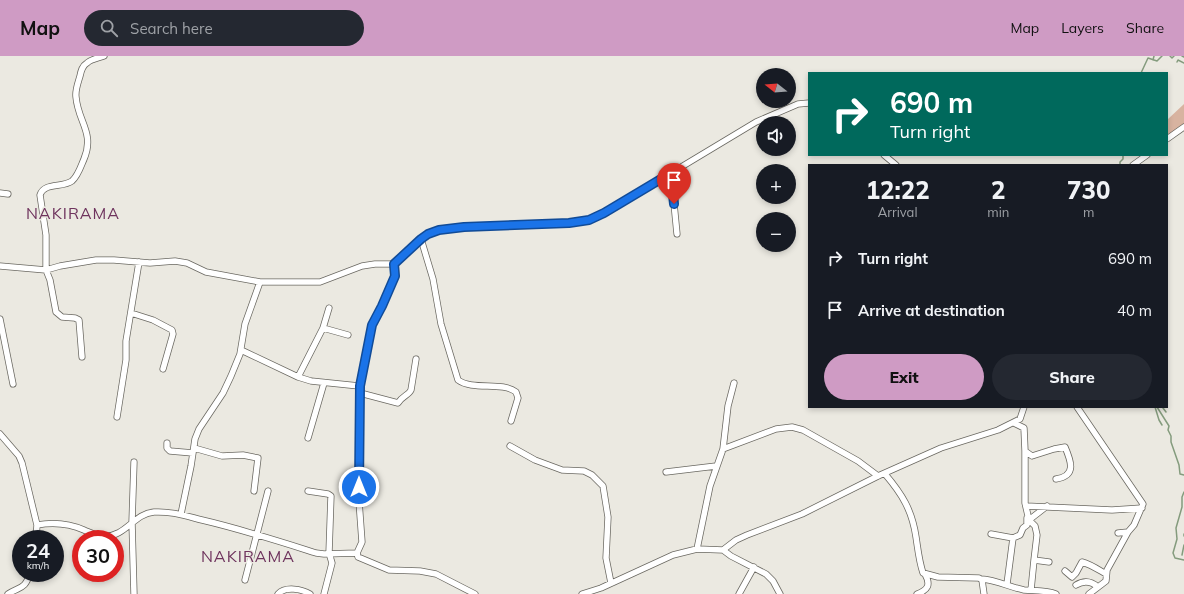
<!DOCTYPE html>
<meta charset="utf-8">
<style>
:root{--surface:#171b24;--page:#242831;--text:#f1f3f6;--muted:#9ea1a6;--accent:#cf9bc4}
body{margin:0;font-family:Mulish,sans-serif;background:var(--page);color:var(--text);height:100vh;display:flex;flex-direction:column;font-size:15px;white-space:nowrap}
*{box-sizing:border-box;margin:0}
p{font-size:13px;color:var(--muted)}
.icon{flex:none;width:22px;height:22px;fill:none;stroke:currentColor;stroke-width:2;stroke-linecap:round;stroke-linejoin:round}
.map{position:relative;flex:1;overflow:hidden}
.sheet{position:absolute;left:808px;top:108px;width:360px;height:244px;display:flex;flex-direction:column;background:var(--surface);border-radius:0px;box-shadow:0 2px 6px #0003}
.sheet>*{flex:none}
.hud{position:absolute;left:808px;top:16px;width:360px;height:84px;border-radius:0px;box-shadow:0 2px 6px #0003;background:#00695c;color:#fff;overflow:hidden}
.needle{width:26px;rotate:287deg}
.buttons{position:absolute;left:756px;top:12px;display:grid;gap:8px}
.buttons a{display:grid;place-items:center;width:40px;height:40px;border-radius:50%;background:var(--surface);box-shadow:0 2px 6px #0003;font-size:20px}
.speed{position:absolute;left:12px;top:474px;display:flex;gap:8px;font-size:20px;font-weight:700;text-align:center}
.speed>*{display:grid;place-content:center;width:52px;height:52px;border-radius:50%;background:var(--surface);box-shadow:0 2px 6px #0003;line-height:1}
.speed small{font-size:10px;font-weight:400}
.speed .limit{border:6px solid #d22;background:#fff;color:#111}
.pin{position:absolute;display:grid;place-items:center;width:34px;height:34px;color:#fff;margin:-41px -17px;border-radius:50% 50% 50% 0;rotate:-45deg;box-shadow:0 0 4px #0007}
.pin .icon{rotate:45deg}
.me{position:absolute;width:44px;margin:-22px;rotate:0deg;stroke-linejoin:round;filter:drop-shadow(0 0 3px #0008)}
.turn{display:flex;align-items:center;gap:14px;height:84px;padding:0 16px;font-size:18px}
.turn .icon{width:52px;height:52px;stroke-width:2.5}
.turn b{display:block;font-size:28px;line-height:34px}
.eta{display:flex;justify-content:space-evenly;align-items:center;height:68px;text-align:center}
.eta b{font-size:24px;font-weight:800;line-height:28px}
.button{display:flex;gap:8px;margin-top:auto;padding:8px 16px}
.button a{flex:1;height:46px;border-radius:24px;background:var(--accent);color:#111;font-size:16px;font-weight:800;line-height:46px;text-align:center}
.button a+a{background:var(--page);color:var(--text)}
ul{padding:0;list-style:none}
li{display:flex;align-items:center;gap:12px;height:52px;padding:0 16px}
li div{flex:1}
li b{display:block;font-size:15px}
li em{font-style:normal}
header{display:flex;align-items:center;gap:24px;box-sizing:border-box;height:56px;padding:0 20px;background:var(--accent);color:#111}
header strong{font-size:19px}
nav{display:flex;gap:22px;margin-inline-start:auto;font-size:14px}
.search{width:280px;height:36px;background:var(--page);display:flex;align-items:center;gap:10px;box-sizing:border-box;padding:0 14px;border-radius:22px;color:var(--muted);font-size:15px}
.map>svg:first-child{display:block}
.green{fill:#d8b3a0}
.lines{fill:none;stroke-linecap:round;stroke-linejoin:round}
.stream{stroke:#849b7d;stroke-width:1.5}
.minor-casing{stroke:#6a6861;stroke-width:7}
.minor{stroke:#fff;stroke-width:5.5}
.route-casing{stroke:#114b97;stroke-width:10}
.route{stroke:#1a73e8;stroke-width:7}
.labels{text-anchor:middle;stroke-width:3;stroke-linejoin:round;paint-order:stroke}
.quarter-label{font-size:16px;letter-spacing:1px;fill:#6e335d;stroke:#ebe9e1}
</style>
<header>
<strong>Map</strong>
<div class="search"><svg class="icon" aria-label="search" viewBox="0 0 24 24"><circle cx="10" cy="10" r="6"/><path d="M15 15l6 6"/></svg>Search here</div>
<nav><a>Map</a><a>Layers</a><a>Share</a></nav>
</header>
<div class="map">
<svg width="1184" height="538" viewBox="0 0 1184 538">
<rect width="100%" height="100%" fill="#ebe9e1"/>
<path class="green" d="M1184,48V68L1167,80V64Z"/>
<g class="lines">
<path class="stream" d="M1170,0L1172,2L1174,0
M1182,0L1184,1
M1153,4L1154,0
M1177,6L1178,4L1184,7
M1141,17L1148,2L1157,5L1162,0
M1120,109V106L1123,103V99
M1155,351L1159,364L1162,369
M1157,351L1169,370L1168,374L1171,380V386L1179,409L1180,418L1184,419
M1163,352L1166,356
M1184,436L1182,441V451L1176,472L1177,483L1173,497L1175,502L1184,504
M1184,478V480
M1182,499L1184,489"/>
<g class="minor-casing">
<path id="minor" d="M1167,83L1184,71
M884,99L896,109
M1133,109L1147,99
M671,117L677,178
M0,137L8,138
M421,183L433,223L441,268L458,324C473,335 502,325 516,336L518,342L511,365
M0,210L46,214L60,210L96,204H114L150,207L175,205L187,207L206,216L260,226H320L362,210L375,208H394L421,183L428,178L439,174L464,171L569,167L589,164L623,146L756,66L798,48L809,47
M131,257L153,264L172,274L173,278L163,313
M0,263L13,328
M323,272L348,279
M241,294L298,321L311,325L359,330
M82,301L79,264L75,262L62,261L56,256L50,224L46,214V179L40,139C44,126 63,132 72,125C78,120 81,110 84,103C95,77 78,66 76,41C75,34 78,27 80,20C81,15 82,10 87,7C91,3 99,2 104,0
M298,321L323,272L329,252
M360,337L398,347C402,340 409,339 411,334L416,303
M1077,351L1143,448L1134,469L1128,476L1118,477
M117,361L126,304V285L139,206
M1014,367L1024,372L1025,395L1032,400L1054,393L1065,391C1071,405 1077,420 1056,423
M0,378L19,400L22,407L37,469L36,483
M308,382L324,327
M167,387V392L170,395L193,397
M510,390L535,404L562,414L584,415L592,419L603,430L608,461L606,502L611,527
M194,392L222,400L243,399L258,402L254,435
M723,393L776,373L792,371L803,374L858,405L878,420
M1025,395V447L1029,464L1035,470L1037,479L1034,504L1049,506
M134,406L132,466L134,538
M666,416L716,410
M885,418C902,438 912,454 916,481C918,494 919,505 923,517L938,521L979,522L982,524L984,538
M308,435L328,438L331,440L329,497L332,507L324,538
M1026,450L1112,454L1142,452
M181,458L191,410L195,383L199,373L223,337L231,320L240,298L245,268L260,226
M1029,464L1047,450
M37,469C53,466 68,467 84,474C91,477 96,480 104,480C126,481 133,458 154,456C171,455 186,460 202,464C241,473 278,485 316,497L324,498L357,497L358,501L389,514L420,515L436,518L475,538
M991,478L1013,482
M697,493L710,430L723,393L728,350L734,327
M723,494L736,484L747,479L802,458L878,420L941,392L998,374L1020,363L1024,351
M357,497L362,486L359,445V330L372,269L382,250L395,220L394,208
M1065,515L1072,521L1076,517L1082,506C1090,508 1099,514 1106,518
M981,523C997,524 1009,531 1024,534C1035,535 1046,534 1056,538
M245,524L268,435
M1007,528L1013,482L1020,479L1023,472L1027,469V462H1029
M1076,529C1084,524 1091,525 1098,531
M1031,534L1034,504
M8,538C20,530 25,534 30,517
M278,538C285,530 302,533 310,538
M582,538L601,532L673,499L697,493L723,494L731,500L766,518L773,525L780,538
M739,538L754,511
M917,538C928,534 931,529 925,518
M1089,538L1106,525L1107,514L1128,476"/>
</g>
<use href="#minor" class="minor"/>
</g>
<g class="lines">
<g class="route-casing">
<path id="route" d="M359,431L360,330L372,269L382,250L395,220L394,208L421,183L428,178L439,174L464,171L569,167L589,164L604,157L671,117L674,148"/>
</g>
<use href="#route" class="route"/>
</g>
<g class="labels">
<g class="quarter-label">
<text x="73" y="163">NAKIRAMA</text>
<text x="248" y="506">NAKIRAMA</text>
</g>
</g>
</svg>
<div class="buttons">
<a><svg class="needle" viewBox="-14 -14 28 28"><path d="M0-13l5 13h-10z" fill="#e53935"/><path d="M0 13l5-13h-10z" fill="#9ea1a6"/></svg></a>
<a><svg class="icon" aria-label="sound" viewBox="0 0 24 24"><path d="M4 9h4l5-4v14l-5-4H4zM17 9q2 3 0 6"/></svg></a>
<a>+</a>
<a>−</a>
</div>
<div class="speed"><div>24<small>km/h</small></div><div class="limit">30</div></div>
<div class="pin" style="left:674px;top:148px;background:#d93025"><svg class="icon" aria-label="arrive" viewBox="0 0 24 24"><path d="M6 21V4h12l-3 4 3 4H6"/></svg></div>
<svg class="me" style="left:359px;top:431px" viewBox="-20 -20 40 40"><circle r="17" fill="#1a73e8" stroke="#fff" stroke-width="3"/><path d="M0-11L8 9 0 5-8 9z" fill="#fff"/></svg>
<div class="hud">
<div class="turn"><svg class="icon" aria-label="right" viewBox="0 0 24 24"><path d="M7 20v-9h11M14 6l5 5-5 5"/></svg><div><b>690 m</b>Turn right</div></div>
</div>
<section class="sheet">
<div class="eta">
<div><b>12:22</b><p>Arrival</p></div>
<div><b>2</b><p>min</p></div>
<div><b>730</b><p>m</p></div>
</div>
<ul>
<li><svg class="icon" aria-label="right" viewBox="0 0 24 24"><path d="M7 20v-9h11M14 6l5 5-5 5"/></svg><div><b>Turn right</b></div><em>690 m</em></li>
<li><svg class="icon" aria-label="arrive" viewBox="0 0 24 24"><path d="M6 21V4h12l-3 4 3 4H6"/></svg><div><b>Arrive at destination</b></div><em>40 m</em></li>
</ul>
<div class="button"><a>Exit</a><a>Share</a></div>
</section>
</div>
